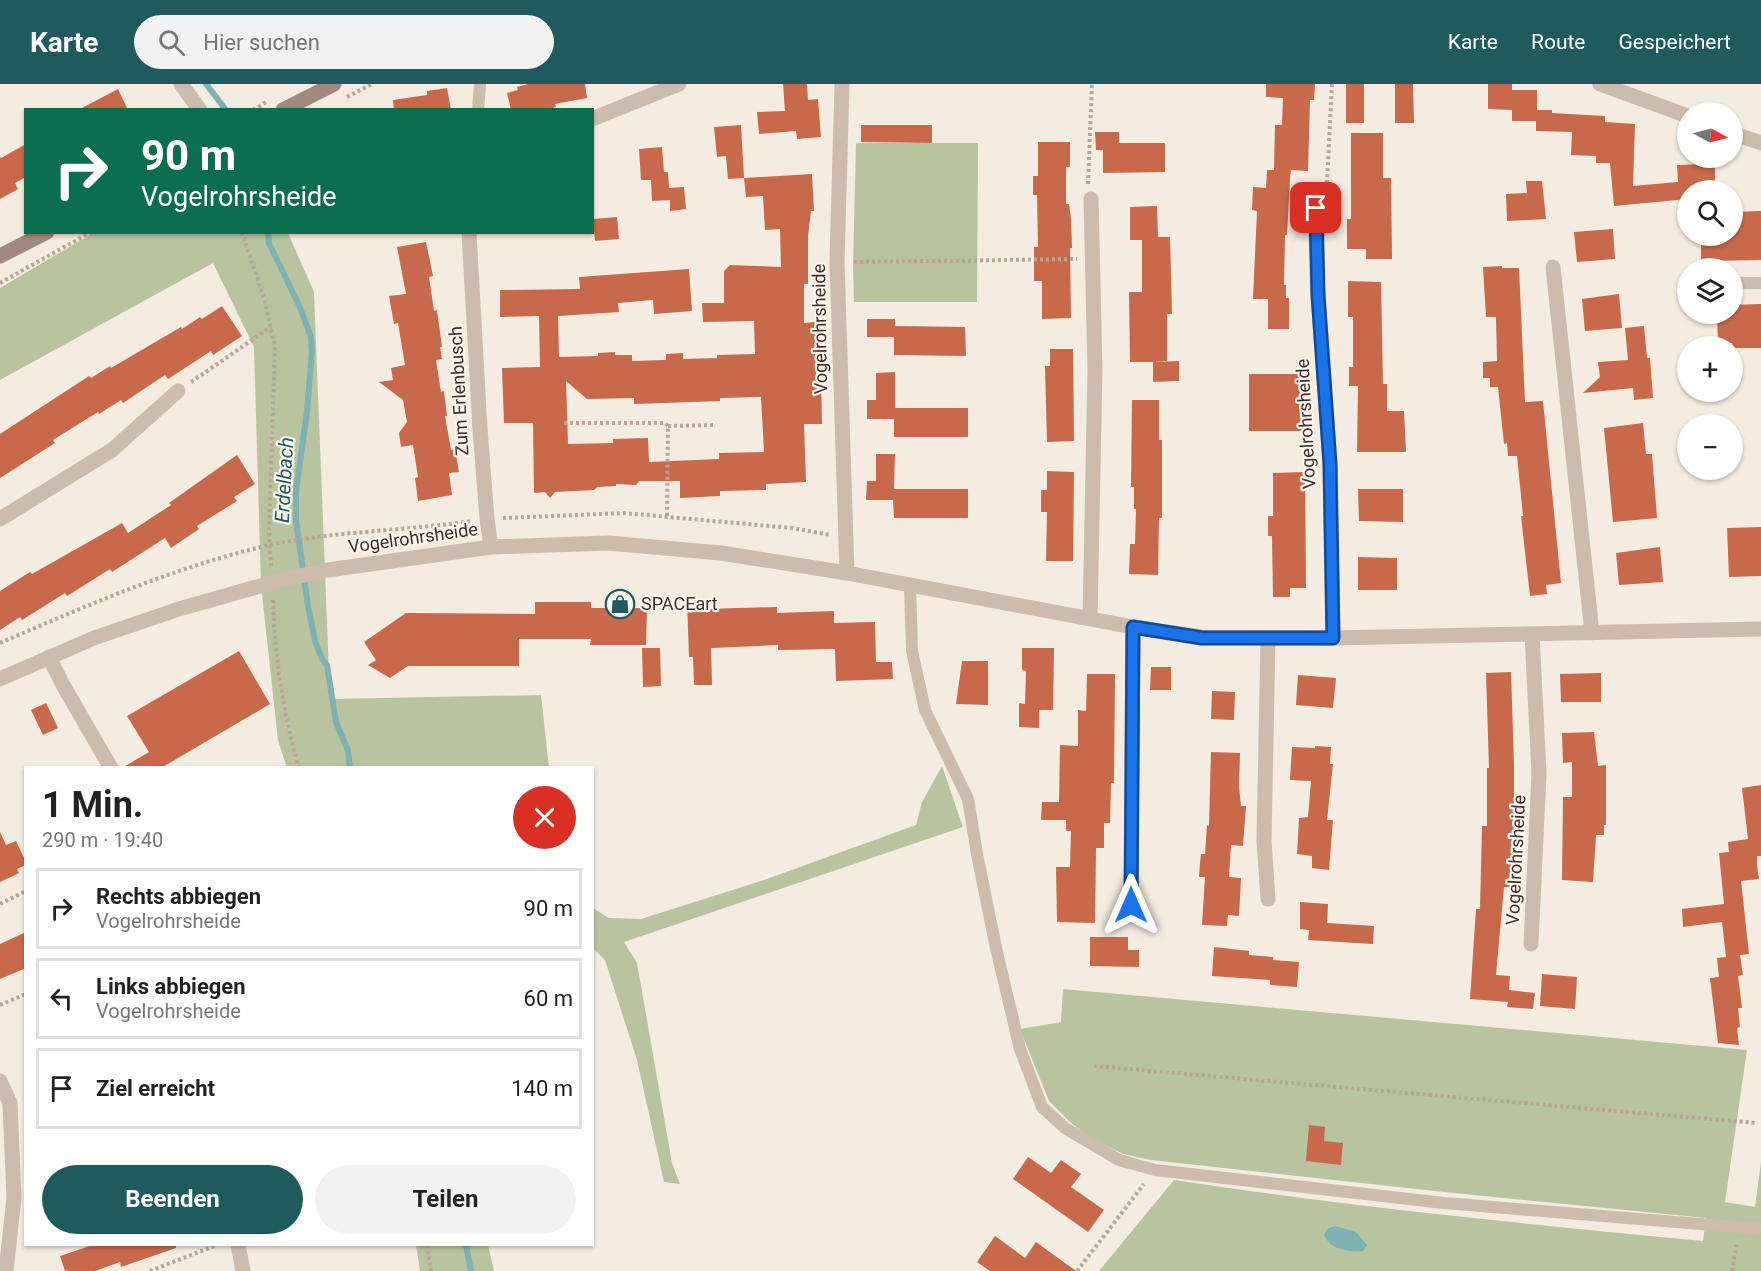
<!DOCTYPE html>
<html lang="de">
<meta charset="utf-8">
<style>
:root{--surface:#fff;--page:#f2f2f2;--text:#222;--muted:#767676;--line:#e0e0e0;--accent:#1f5a5e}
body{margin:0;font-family:Roboto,sans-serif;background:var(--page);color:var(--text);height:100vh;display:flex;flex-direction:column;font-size:22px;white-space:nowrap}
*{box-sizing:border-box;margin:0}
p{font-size:20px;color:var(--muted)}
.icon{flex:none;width:33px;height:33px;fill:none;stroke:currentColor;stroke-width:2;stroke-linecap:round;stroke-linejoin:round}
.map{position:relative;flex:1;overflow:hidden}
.side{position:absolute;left:24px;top:682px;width:570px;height:480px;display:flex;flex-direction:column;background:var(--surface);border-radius:0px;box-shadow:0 2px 4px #0004}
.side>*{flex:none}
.banner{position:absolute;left:24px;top:24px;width:570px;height:126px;border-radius:0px;box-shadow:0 2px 4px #0004;background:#0b6e4f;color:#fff;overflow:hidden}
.needle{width:39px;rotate:97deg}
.buttons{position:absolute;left:1677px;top:18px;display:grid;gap:12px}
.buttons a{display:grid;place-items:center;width:66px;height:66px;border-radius:50%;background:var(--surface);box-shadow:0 2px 4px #0004;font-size:30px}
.pin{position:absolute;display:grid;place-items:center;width:51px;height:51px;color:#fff;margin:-26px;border-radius:12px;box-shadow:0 3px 9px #0006}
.me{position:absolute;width:66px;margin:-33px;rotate:0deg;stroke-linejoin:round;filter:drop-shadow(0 0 4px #0008)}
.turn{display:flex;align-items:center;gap:21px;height:126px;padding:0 18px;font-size:27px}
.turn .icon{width:78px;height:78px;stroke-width:2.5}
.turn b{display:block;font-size:42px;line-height:51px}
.round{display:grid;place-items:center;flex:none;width:63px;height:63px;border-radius:32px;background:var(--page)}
.overview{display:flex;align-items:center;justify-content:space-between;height:102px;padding:0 18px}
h1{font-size:36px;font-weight:700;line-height:45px}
.primary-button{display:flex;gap:12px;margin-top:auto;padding:12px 18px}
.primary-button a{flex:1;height:69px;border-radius:36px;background:var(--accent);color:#fff;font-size:24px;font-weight:700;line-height:69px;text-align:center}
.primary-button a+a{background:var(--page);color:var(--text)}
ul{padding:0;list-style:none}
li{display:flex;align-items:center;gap:18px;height:81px;margin:0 12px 9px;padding:0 6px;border:3px solid var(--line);border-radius:0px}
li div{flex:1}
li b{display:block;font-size:22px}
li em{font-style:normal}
header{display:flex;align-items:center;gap:36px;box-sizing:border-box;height:84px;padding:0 30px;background:var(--accent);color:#fff}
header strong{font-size:28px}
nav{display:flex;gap:33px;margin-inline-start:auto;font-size:21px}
.search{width:420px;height:54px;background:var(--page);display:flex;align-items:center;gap:15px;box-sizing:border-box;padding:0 21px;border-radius:33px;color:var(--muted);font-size:22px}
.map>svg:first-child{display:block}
.green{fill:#b8c4a0}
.water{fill:#7fb0b2}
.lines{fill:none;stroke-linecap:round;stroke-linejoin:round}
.stream{stroke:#7fb0b2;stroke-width:6}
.building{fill:#c8694b;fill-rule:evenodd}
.path{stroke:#b9a596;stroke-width:4;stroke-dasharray:3 3;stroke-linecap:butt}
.lane{stroke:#cdbbac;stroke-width:12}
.street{stroke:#cdbbac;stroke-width:15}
.secondary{stroke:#a18a7d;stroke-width:15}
.route-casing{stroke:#114b97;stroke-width:15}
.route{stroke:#1a73e8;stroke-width:10}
.labels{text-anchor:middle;stroke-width:4.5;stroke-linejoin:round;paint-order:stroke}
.street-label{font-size:18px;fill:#3b302b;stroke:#fbf5ee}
.poi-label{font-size:18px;fill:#3b302b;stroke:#fbf5ee;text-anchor:start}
.water-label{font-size:20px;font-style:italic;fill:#1f5a5e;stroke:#fbf5ee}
</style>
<header>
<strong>Karte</strong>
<div class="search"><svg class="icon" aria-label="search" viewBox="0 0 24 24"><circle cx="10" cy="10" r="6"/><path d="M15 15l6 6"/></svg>Hier suchen</div>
<nav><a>Karte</a><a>Route</a><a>Gespeichert</a></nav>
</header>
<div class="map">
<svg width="1761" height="1187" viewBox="0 0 1761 1187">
<rect width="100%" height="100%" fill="#f4ebe1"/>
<path class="green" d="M856,59H978L977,218H854L853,182Z
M93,149H288L314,208L330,615L541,611L549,684H287L278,656L261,501L254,263L213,179L0,296V204Z
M942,682L963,743L624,858L637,879L672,1079L680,1100L664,1098L637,976L605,876L593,864V824L609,834L641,835L764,796L916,741L922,718Z
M1063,905L1747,966L1725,1118L1755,1123L1761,1078V1187H1099L1174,1096C1349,1123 1526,1140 1703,1157L1706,1134L1444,1108L1151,1076L1123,1070L1089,1053L1070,1038L1049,1017L1020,945L1061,938Z
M416,1161H488L494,1187H420Z"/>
<path class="water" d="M1335,1142L1356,1148L1367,1161L1363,1167C1347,1168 1331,1166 1324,1151L1327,1145Z"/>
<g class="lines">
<path class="stream" d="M206,0L226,26
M268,148L269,159L299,221L311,253L312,267L307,328L296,407V436L308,522L315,557L322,575L327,581L336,638L348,667L350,684
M466,1161L471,1187"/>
</g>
<path class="building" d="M528,0H585L587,14L555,20L556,23L544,26H511L507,9L518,6L517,3Z
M783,0H807L808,16L818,15L821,53L797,55L796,47L759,50L757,28L785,27Z
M1266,0H1315L1314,16H1310L1308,87L1291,86L1290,95L1287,151H1285L1284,201H1286V214H1289V245H1268V215H1253L1257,127L1252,126L1253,103L1266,104L1267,86H1274L1275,41H1282L1283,14L1266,13Z
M1346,0H1364V39H1346Z
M1395,0H1413L1414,39H1395Z
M1488,0H1512V6H1537V26H1552V29L1605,32V38L1635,40L1633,102L1678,98L1677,81L1715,80V106H1688V115L1614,122L1610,79H1596V72L1571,71L1572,48L1536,47V37H1512V26L1488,25Z
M447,4L451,26H394L393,16L427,11V7Z
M118,5L128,26H78Z
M741,41L744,94L728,95L726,72L717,73L714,43Z
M861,41H932V59L861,58Z
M1095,48H1119V59H1165V88L1103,89V66H1096Z
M1351,49H1383V94H1391L1392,175H1366V165H1347V135H1351Z
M1038,58H1070V83H1066V120H1069L1071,135L1072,164H1070L1071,234L1042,235V197H1034V163H1038L1037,111H1033V92H1038Z
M26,60V93L15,99L18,105L0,115V73L1,74Z
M662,63L664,88H668L669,104L684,103L686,125L670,127V116L652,117L651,96H641L639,65Z
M812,90L814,127H811L808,152V200H804V239L815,238L816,296H821L822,340H804L806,398L766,400V406L720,407V412L680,414V397H639L636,401L616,400V402L597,403L594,406L555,408L550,414L545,408L534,409L533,339H504L502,284L540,283L539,232L500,233V206L580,205L579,193L689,185L692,227L654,230L653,216L618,219L619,228L558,232L559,273L598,272V269L615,268V271H632V277L666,276V270L683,269V275L717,274V271L755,270L754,237L703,238L702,219H724V187L730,181L781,183L780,145L765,146L763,112L746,113L744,94ZM566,297L587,315L634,314V320L720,317V314L761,313L764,368L719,369V375L649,378L648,354L613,355V359L568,360Z
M1526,97H1542L1546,135L1507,137L1506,110L1527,109Z
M1157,122L1158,153H1170L1172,230H1167V278H1130L1129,208H1142V156H1130V123Z
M1761,127V176L1701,177V152H1732V128Z
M617,133L619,155L595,157L593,135Z
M1613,145L1615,175L1577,178L1574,148Z
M426,158L433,192L429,193L434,227L437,226L442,263H440L442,275L436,276L441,308L444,307L447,332H445L451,366L455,365L459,388L449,389L452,411L418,417L415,394L418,393L413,361L401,363L399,349L407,338L403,316L379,298L393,296L391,284L405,281L398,239L394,240L389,212L406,210L397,163Z
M1502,182V184H1519L1525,318L1543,317L1561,499L1546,501L1547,510L1530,512L1521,432H1523L1517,372H1508L1507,359L1504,360L1498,303H1490V294H1483V278L1497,277L1496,233H1486L1483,183Z
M1348,197L1381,198L1383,300H1387V327H1404L1406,368H1357L1358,302H1349V283H1353V233H1348Z
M1619,210L1622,244L1585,247L1582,215Z
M1761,220V264H1732V259L1718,260L1717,230H1732V221Z
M222,222L242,252L213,271L211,267L168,295L165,291L123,319L121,316L99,330L98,328L53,356L55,359L0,394V350L89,292L91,294L110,282L111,284L181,243L182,245L200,233L202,235Z
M867,235H895V242L965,243L966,272L894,271V253H867Z
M1644,242L1647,274H1650L1653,314L1634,316L1633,304L1583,309L1600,293L1598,278L1628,276L1625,244Z
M1050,265H1073L1074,357L1047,358L1045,282H1050Z
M1179,277V297L1153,298V278Z
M895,288V324H968V353H894V335H867V316H876V289Z
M1249,290H1305V347H1249Z
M1132,316H1159V356H1162V434H1159L1158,491L1129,490L1130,460H1135L1136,425H1134V403H1131Z
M1643,339L1646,370H1652L1657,434L1613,438L1604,344Z
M876,370H895L894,405H968V434H894L893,416H866L867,397H876Z
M237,371L255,400L234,413L237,417L197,442L199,445L171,464L165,454L112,488L110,485L67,512L65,509L22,536L20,533L0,546V507L30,488L32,490L122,439L128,449L171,421L169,419Z
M1047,387L1074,388L1073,477H1046L1047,428H1041V406H1047Z
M1305,388L1306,504H1290V513H1273L1272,452H1268V432H1273V389Z
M1358,405H1403V438L1359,437Z
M1761,443V492L1729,493L1727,444Z
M1660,463L1663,498L1619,501L1616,469Z
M1358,473L1397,474V506H1358Z
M705,516V525L777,523V529L834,527V539L875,538L876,578H892L893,595L836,597L835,565L778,566V561L711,564L712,601H694L693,573H689L687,517Z
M535,518H591V524H647L646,561H590L591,555H519V582H408L390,594L368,581L376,576L364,558L406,529L535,530Z
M642,564H660L661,602L643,603Z
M1022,564H1054L1053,626H1039V644L1019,643V619L1025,620L1026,587L1022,586Z
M239,567L270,620L161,684H122L149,668L127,632Z
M962,577H988V621L956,620Z
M1151,583H1171V606H1150Z
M1511,588L1514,681V803H1504L1496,891L1510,892L1509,906L1535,909L1533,925L1507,923L1508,918L1470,915L1476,825H1480L1482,742H1487V684H1489L1486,589Z
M1601,589V618H1561L1560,590Z
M1087,590H1115L1114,699H1111L1110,739H1104V764H1096L1095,839L1057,838L1056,783H1070L1071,747H1066V736H1041L1042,718H1059L1060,661L1078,662V626L1086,627Z
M1298,591L1336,594L1333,624L1296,621Z
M1212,607L1235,608L1234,636L1211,635Z
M46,619L58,644L43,651L31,626Z
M1594,648L1598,682L1606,681V741H1604V751H1596L1593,798L1562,796L1563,713H1572V678L1563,679L1562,649Z
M1315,662L1331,663L1330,680H1333L1327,736H1333L1329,786L1312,784V772L1297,770L1299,734L1308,733L1311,697L1290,696L1292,663L1315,664Z
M1211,668L1240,669L1239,703L1241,722H1246L1243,762L1231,761L1229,793L1241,794L1239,832L1228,831L1227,842L1202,841L1205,793H1199L1200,779L1201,770H1205L1207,741L1209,742Z
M1761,701V772H1757V781L1759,795L1741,797L1749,870L1740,871L1743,891L1738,892L1742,924H1738L1740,943L1737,944L1739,961L1718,959L1710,894L1719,893L1717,874L1726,873L1722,838L1683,843L1682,825L1724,820L1719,769L1729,768L1728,758L1748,755L1742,704Z
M0,748L6,761L16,757L26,778V781L17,785L19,789L0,798Z
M1300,818L1328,820L1327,839L1374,842L1373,860L1308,856L1309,846L1300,845Z
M26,848V884L0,895V860Z
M1090,853H1128V866H1139V883L1090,882Z
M1214,863L1249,867V871L1273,873V876L1299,878L1297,903L1270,901V896L1212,892Z
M1542,890L1577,893L1575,925L1540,922Z
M1309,1041L1325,1043L1324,1057L1343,1059L1341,1081L1306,1077Z
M1028,1073L1051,1089L1061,1076L1081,1090L1071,1103L1104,1126L1088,1148L1013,1095Z
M995,1152L1025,1174L1036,1158L1076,1187H990L977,1178Z
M93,1161H176V1164L121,1183L120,1178L95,1187H65L60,1172Z"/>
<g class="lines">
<path class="path" d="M347,13L372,0
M253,26L268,17
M1088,100L1092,0
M1322,110L1327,99L1332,0
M242,148L263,211L275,262L269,448L271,482
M854,178L1077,175
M0,199L91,148
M191,298L271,243
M564,339H665L668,342L667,434
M668,342L716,341
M503,434L624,429L792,444L831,451
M273,516C275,573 283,630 299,684
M0,559C88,521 175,483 269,461C334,447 405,447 472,437
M0,820L26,807
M0,921L26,910
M1094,982L1756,1039
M427,1161L431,1187
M150,1187L217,1161
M1077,1187L1144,1100
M1732,1187L1737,1158"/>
<path class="lane" d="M478,26L480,0
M1732,199H1761
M910,501L912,567L925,626L968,715L977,770L996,864L1020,965L1042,1023L1065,1044L1119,1076L1155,1086L1444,1119L1761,1145"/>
<path class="street" d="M181,0L200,26
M842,0L837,178L847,489
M1600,0L1688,32
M592,35L679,0
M1732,49L1761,59
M1315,124L1318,211L1330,380L1333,554
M469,148L480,345L487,435L491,463
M1553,183L1592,549
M0,435L112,366L178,307
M1090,534L1095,286L1091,115
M1268,554L1264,757L1268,815
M49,573L63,601L111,684
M0,595L94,554L179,525L281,496L328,486L491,463L608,459L721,469L847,489L1133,543L1202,553L1333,554L1761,545
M1131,821L1133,543
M1531,860L1539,689L1532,550
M0,997L10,1019L14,1114L6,1187
M238,1161L243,1187"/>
<path class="secondary" d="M283,26L334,0
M0,172L47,148"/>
</g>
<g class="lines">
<g class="route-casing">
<path id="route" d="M1131,821L1133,543L1202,554H1333L1330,380L1318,211L1316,124"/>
</g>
<use href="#route" class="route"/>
</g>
<defs>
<g id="shop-ring" transform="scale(1.5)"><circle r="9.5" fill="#fbf5ee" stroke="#1f5a5e" stroke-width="1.5"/><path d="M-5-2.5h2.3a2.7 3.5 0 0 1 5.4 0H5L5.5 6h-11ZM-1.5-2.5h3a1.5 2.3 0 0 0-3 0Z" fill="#1f5a5e"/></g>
</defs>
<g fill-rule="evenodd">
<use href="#shop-ring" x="620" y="520"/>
</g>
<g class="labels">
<g class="street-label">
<text transform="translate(820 245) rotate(-91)" y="6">Vogelrohrsheide</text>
<text transform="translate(459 307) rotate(-93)" y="6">Zum Erlenbusch</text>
<text transform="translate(1306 340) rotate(-93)" y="6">Vogelrohrsheide</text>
<text transform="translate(413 454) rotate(-8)" y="6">Vogelrohrsheide</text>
<text transform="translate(1516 776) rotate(-87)" y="6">Vogelrohrsheide</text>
</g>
<g class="poi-label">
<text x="641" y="526">SPACEart</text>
</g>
<g class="water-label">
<text transform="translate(284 396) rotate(-87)" y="7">Erdelbach</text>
</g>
</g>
</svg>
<div class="buttons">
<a><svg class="needle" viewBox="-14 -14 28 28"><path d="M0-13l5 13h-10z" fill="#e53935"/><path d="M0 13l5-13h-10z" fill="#767676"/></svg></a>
<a><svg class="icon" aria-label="search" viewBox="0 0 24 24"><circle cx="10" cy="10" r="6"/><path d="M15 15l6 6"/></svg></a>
<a><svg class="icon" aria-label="layers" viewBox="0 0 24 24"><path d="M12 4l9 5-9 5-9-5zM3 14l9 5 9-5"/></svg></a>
<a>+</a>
<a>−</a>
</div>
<div class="pin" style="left:1316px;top:124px;background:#d93025"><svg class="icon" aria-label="arrive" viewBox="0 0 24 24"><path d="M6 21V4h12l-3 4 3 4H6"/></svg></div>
<svg class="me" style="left:1131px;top:821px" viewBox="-20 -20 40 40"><path d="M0-17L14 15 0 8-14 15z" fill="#1a73e8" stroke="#fff" stroke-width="4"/></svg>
<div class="banner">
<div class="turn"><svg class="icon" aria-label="right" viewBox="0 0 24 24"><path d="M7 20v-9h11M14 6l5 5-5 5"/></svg><div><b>90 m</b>Vogelrohrsheide</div></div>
</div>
<section class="side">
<div class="overview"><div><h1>1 Min.</h1><p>290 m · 19:40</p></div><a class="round" style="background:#d93025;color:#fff"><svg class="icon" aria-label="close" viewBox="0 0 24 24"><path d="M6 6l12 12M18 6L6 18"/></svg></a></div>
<ul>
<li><svg class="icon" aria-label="right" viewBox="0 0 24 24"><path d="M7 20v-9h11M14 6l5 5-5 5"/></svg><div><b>Rechts abbiegen</b><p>Vogelrohrsheide</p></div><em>90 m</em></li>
<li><svg class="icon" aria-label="left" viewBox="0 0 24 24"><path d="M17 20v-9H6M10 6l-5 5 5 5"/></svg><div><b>Links abbiegen</b><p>Vogelrohrsheide</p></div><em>60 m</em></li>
<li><svg class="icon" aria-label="arrive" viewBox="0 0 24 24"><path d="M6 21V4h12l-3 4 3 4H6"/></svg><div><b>Ziel erreicht</b></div><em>140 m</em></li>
</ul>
<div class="primary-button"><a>Beenden</a><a>Teilen</a></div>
</section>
</div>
